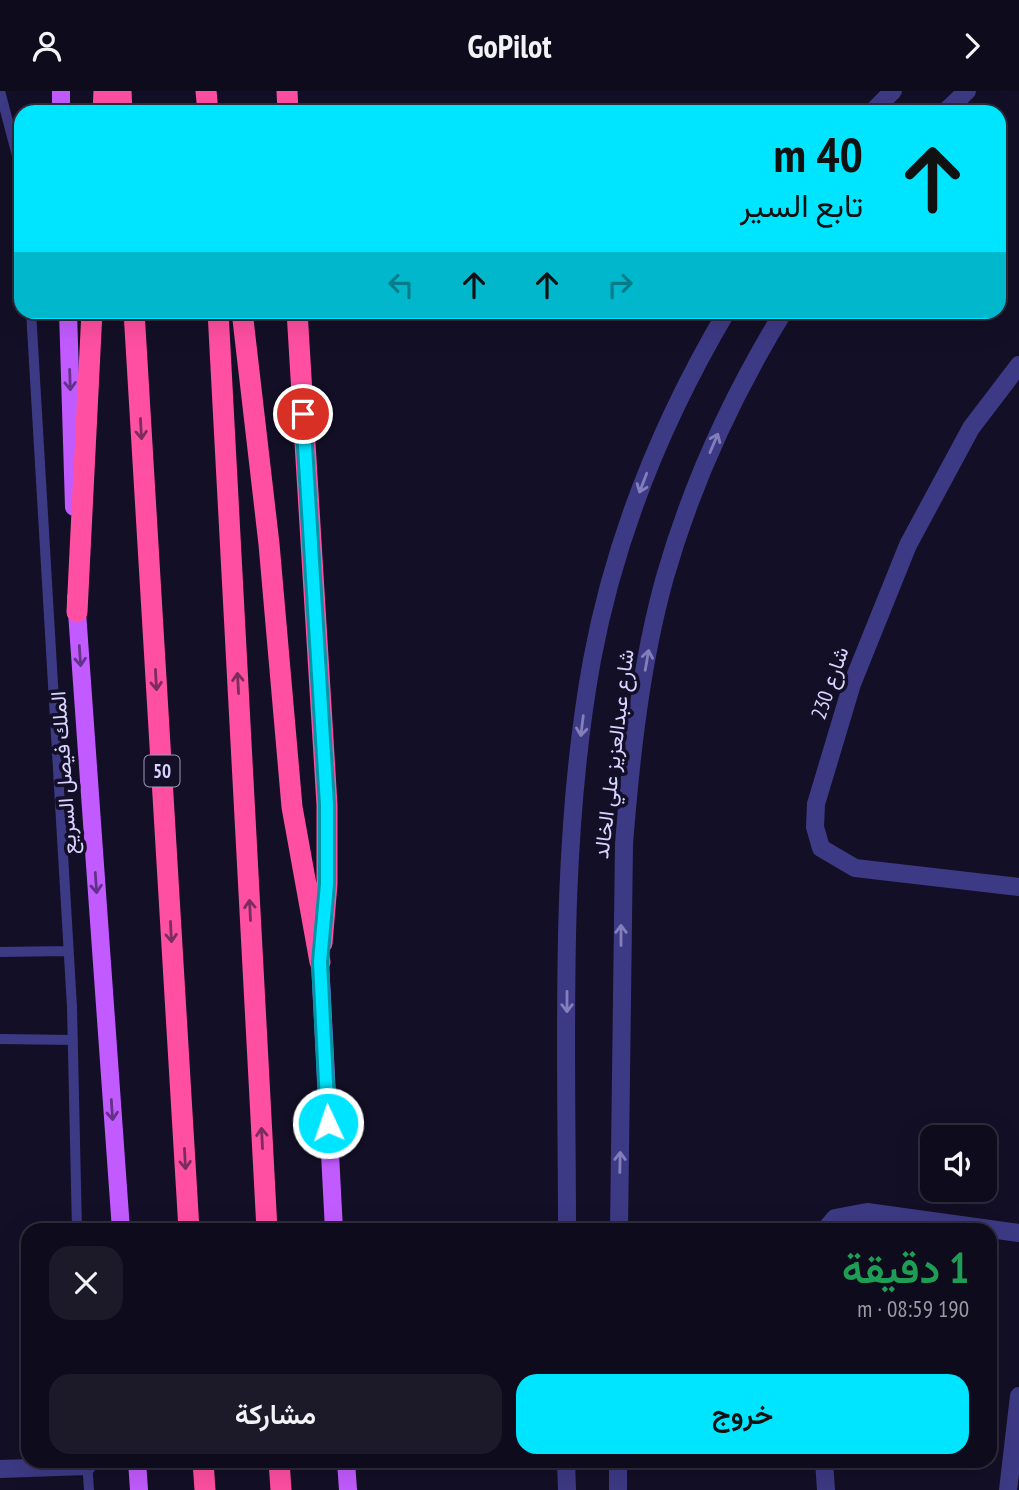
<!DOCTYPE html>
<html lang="ar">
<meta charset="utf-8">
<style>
:root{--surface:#0e0b1c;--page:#1c1929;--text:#f1f3f6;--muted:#9b9ba3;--line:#2e2b3b;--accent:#00e5ff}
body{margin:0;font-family:"PT Sans Narrow",Vazirmatn,sans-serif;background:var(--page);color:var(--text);direction:rtl;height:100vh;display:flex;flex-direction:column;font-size:26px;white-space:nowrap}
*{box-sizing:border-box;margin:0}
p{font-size:23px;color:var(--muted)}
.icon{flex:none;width:38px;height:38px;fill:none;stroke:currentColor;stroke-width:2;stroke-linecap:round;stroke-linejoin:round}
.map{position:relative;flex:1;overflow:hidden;direction:ltr}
.panel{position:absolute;left:21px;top:1132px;width:976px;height:245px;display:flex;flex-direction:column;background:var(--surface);border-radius:21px;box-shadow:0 7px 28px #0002,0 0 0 2px var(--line);direction:rtl}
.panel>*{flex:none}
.guide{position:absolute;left:14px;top:14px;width:992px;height:214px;border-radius:21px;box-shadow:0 7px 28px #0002,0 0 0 2px var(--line);direction:rtl;background:#00e5ff;color:#111;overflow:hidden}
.controls{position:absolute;left:920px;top:1034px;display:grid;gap:14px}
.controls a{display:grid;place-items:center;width:77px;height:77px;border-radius:14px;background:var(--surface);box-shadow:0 7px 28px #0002,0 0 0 2px var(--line);font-size:35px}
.pin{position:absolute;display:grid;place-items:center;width:60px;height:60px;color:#fff;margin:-30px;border:4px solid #fff;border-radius:50%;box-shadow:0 2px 7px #0007}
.me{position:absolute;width:77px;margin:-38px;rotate:357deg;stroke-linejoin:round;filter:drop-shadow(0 0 5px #0008)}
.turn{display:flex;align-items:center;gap:24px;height:147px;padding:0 28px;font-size:32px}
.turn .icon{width:91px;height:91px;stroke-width:2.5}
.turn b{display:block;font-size:49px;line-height:60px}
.lanes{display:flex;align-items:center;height:66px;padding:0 28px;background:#0003;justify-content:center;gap:35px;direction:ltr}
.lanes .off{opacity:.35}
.round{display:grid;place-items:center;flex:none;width:74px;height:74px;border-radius:21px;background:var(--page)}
.overview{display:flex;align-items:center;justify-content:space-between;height:119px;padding:0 28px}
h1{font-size:42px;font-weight:600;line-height:52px;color:#1e9e55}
.action{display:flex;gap:14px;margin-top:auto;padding:14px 28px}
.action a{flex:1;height:80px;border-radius:21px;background:var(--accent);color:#111;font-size:28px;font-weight:600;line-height:80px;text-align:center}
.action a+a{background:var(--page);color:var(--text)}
header{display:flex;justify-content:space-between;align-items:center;height:91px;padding:0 28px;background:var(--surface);font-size:32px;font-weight:600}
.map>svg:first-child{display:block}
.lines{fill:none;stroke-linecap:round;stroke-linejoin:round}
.service{stroke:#3d3a85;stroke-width:10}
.minor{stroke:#3d3a85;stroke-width:18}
.tertiary{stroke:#3d3a85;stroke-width:18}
.primary{stroke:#c25bff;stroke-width:18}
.motorway{stroke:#ff4fa3;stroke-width:21}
.oneway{stroke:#623188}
.oneway2{stroke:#7d2c5e}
.oneway3{stroke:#837fbc}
.route-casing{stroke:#0095a6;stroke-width:18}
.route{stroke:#00e5ff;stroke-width:12}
.labels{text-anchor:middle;stroke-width:7;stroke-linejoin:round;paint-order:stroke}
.shield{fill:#130f26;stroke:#9e99be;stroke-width:2}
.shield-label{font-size:19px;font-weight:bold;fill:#d9d4ff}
.street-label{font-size:21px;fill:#d9d4ff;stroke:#130f26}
</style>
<header><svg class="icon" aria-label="forward" viewBox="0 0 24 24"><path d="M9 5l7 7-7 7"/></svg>GoPilot<svg class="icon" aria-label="person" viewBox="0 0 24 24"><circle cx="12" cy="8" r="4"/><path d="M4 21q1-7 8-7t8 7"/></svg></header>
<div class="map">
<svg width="1019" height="1399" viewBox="0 0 1019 1399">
<rect width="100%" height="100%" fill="#130f26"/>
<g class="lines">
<path class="service" d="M0,0L21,80
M31,220L72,916L77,1139
M0,861L68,860
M0,948L73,949
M87,1370L89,1399"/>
<path class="minor" d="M1019,274L971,337L908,454L852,593L816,713L815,736L821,757L855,777L1019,796
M825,1139L835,1127L867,1121L1019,1142
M824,1370L826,1399
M0,1378L87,1375
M1008,1399L1019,1305"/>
<path class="tertiary" d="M872,21L893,0
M945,21L967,0
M567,1139C567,950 558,756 592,569C615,446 663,328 727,220
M619,1139L624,753C631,664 641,572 665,486C692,392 733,303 784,220
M566,1370L567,1399
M618,1370V1399"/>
<path class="primary" d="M61,0V21
M68,220L74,416
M76,507L121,1139
M320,871L334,1139
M137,1370L139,1399
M346,1370L348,1399"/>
<path class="motorway" d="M121,0L122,21
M206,0L208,21
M287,0L288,21
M103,21L104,0
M134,220L189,1139
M218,220L267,1139
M242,220L269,453L292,716L320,871
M297,220L327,714V793L322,852
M77,521L92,220
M203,1370L205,1399
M279,1370L281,1399"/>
</g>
<defs><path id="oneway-shaft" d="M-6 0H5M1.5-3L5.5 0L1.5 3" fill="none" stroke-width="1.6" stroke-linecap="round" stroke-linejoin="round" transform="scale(1.75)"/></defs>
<g class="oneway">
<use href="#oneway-shaft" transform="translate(70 289) rotate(88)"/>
<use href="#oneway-shaft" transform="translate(80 565) rotate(86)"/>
<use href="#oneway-shaft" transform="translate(96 792) rotate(86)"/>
<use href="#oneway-shaft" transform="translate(112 1019) rotate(86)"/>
</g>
<g class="oneway2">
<use href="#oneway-shaft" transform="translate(141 338) rotate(87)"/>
<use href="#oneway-shaft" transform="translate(156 589) rotate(87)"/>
<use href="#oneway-shaft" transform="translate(238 592) rotate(-93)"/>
<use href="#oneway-shaft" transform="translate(250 819) rotate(-93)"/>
<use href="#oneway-shaft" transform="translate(171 841) rotate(87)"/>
<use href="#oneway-shaft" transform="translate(262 1047) rotate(-93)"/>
<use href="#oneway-shaft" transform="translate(185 1068) rotate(87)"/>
</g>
<g class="oneway3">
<use href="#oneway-shaft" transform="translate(714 352) rotate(-67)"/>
<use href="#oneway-shaft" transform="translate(643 392) rotate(111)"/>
<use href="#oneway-shaft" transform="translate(647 569) rotate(-80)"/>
<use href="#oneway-shaft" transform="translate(582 635) rotate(97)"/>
<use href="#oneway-shaft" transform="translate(621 844) rotate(-90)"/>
<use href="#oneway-shaft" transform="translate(567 911) rotate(90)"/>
<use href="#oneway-shaft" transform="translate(620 1071) rotate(-89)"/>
</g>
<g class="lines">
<g class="route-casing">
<path id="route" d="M303,323L327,714V793L320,871L328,1032"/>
</g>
<use href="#route" class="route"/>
</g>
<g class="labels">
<rect class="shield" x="144.5" y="664.5" width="35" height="31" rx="5"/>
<g class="shield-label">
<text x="162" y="687">50</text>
</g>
<g class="street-label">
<text transform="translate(830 592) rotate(-71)" y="7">شارع 230</text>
<text transform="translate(614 663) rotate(-83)" y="7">شارع عبدالعزيز علي الخالد</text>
<text transform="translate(64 682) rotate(-94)" y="7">الملك فيصل السريع</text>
</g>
</g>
</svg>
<div class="controls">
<a><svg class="icon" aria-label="sound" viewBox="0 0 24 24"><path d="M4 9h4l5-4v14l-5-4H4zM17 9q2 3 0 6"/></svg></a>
</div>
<div class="pin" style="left:303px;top:323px;background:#d93025"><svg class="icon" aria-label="arrive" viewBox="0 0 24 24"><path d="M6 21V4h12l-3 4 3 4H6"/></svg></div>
<svg class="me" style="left:328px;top:1032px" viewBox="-20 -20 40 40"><circle r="17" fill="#00e5ff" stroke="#fff" stroke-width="3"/><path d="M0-11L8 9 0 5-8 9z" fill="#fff"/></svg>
<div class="guide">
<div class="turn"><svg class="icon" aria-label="ahead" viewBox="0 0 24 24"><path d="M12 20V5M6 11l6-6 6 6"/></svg><div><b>40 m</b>تابع السير</div></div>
<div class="lanes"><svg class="icon off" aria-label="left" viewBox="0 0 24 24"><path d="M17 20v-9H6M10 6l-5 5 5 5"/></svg><svg class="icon" aria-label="ahead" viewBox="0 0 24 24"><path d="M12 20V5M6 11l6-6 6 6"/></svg><svg class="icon" aria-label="ahead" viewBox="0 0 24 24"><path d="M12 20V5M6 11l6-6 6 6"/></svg><svg class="icon off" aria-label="right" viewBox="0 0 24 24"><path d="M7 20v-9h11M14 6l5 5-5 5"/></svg></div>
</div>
<section class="panel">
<div class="overview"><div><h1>1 دقيقة</h1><p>190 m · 08:59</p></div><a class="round"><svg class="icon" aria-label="close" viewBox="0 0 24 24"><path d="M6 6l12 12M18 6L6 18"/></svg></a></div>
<div class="action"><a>خروج</a><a>مشاركة</a></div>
</section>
</div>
